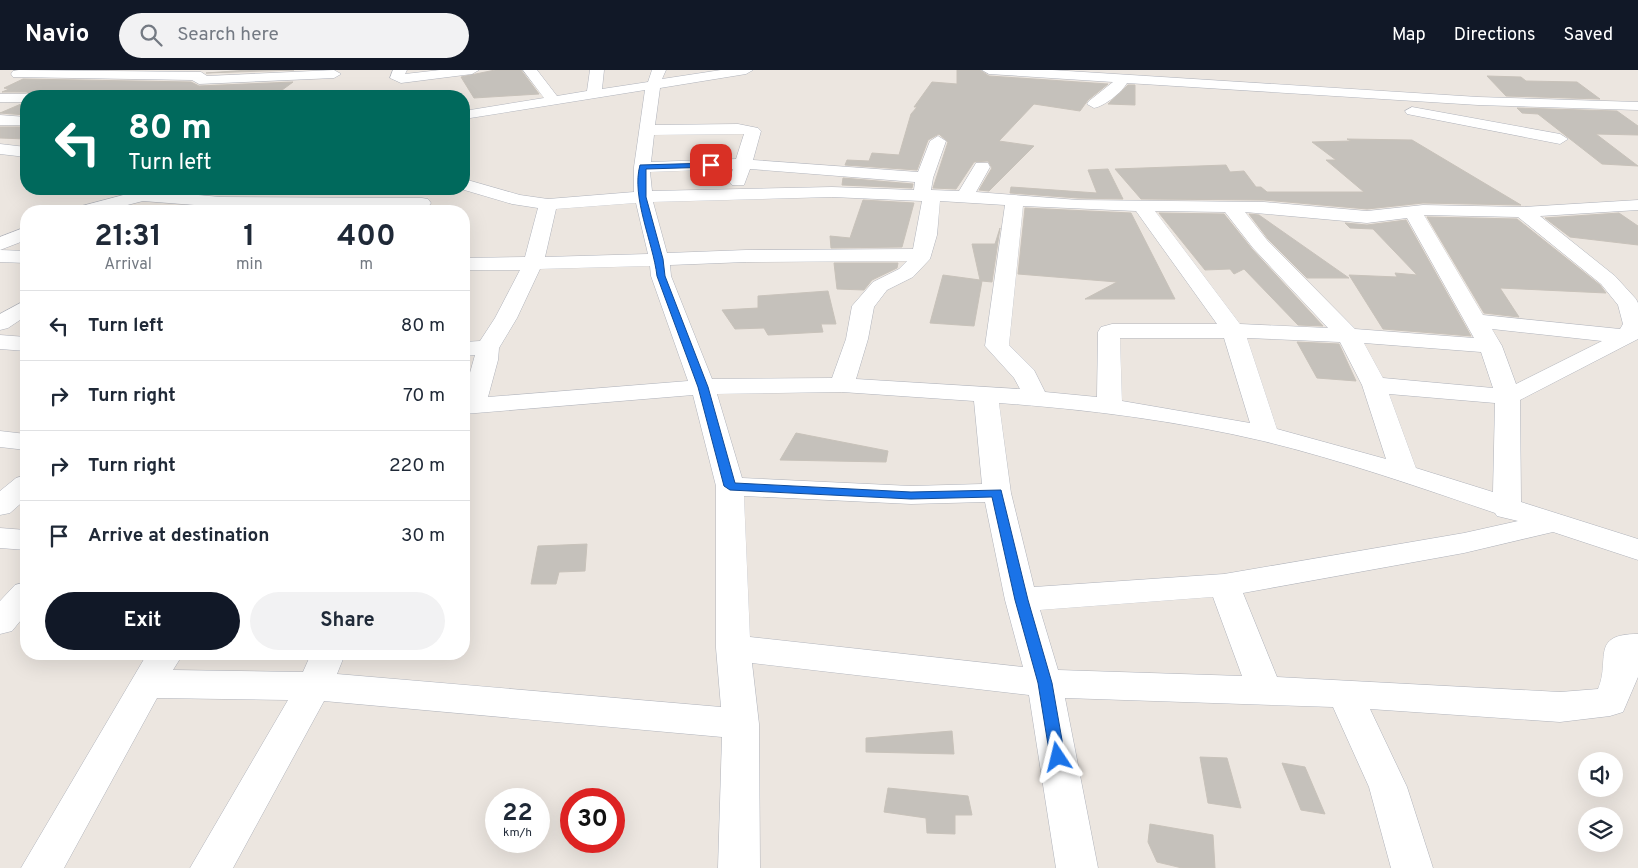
<!DOCTYPE html>
<style>
:root{--surface:#fff;--page:#f2f2f3;--text:#1f2937;--muted:#747a83;--line:#e0e1e3;--accent:#111827}
body{margin:0;font-family:Overpass,sans-serif;background:var(--page);color:var(--text);height:100vh;display:flex;flex-direction:column;font-size:19px;white-space:nowrap}
*{box-sizing:border-box;margin:0}
p{font-size:16px;color:var(--muted)}
.icon{flex:none;width:28px;height:28px;fill:none;stroke:currentColor;stroke-width:2;stroke-linecap:round;stroke-linejoin:round}
.map{position:relative;flex:1;overflow:hidden}
.drawer{position:absolute;left:20px;top:135px;width:450px;height:455px;display:flex;flex-direction:column;background:var(--surface);border-radius:20px;box-shadow:0 5px 20px #0002}
.drawer>*{flex:none}
.top-card{position:absolute;left:20px;top:20px;width:450px;height:105px;border-radius:20px;box-shadow:0 5px 20px #0002;background:#00695c;color:#fff;overflow:hidden}
.fabs{position:absolute;left:1578px;top:682px;display:grid;gap:10px}
.fabs a{display:grid;place-items:center;width:45px;height:45px;border-radius:50%;background:var(--surface);box-shadow:0 5px 20px #0002;font-size:25px}
.speed{position:absolute;left:485px;top:718px;display:flex;gap:10px;font-size:25px;font-weight:700;text-align:center}
.speed>*{display:grid;place-content:center;width:65px;height:65px;border-radius:50%;background:var(--surface);box-shadow:0 5px 20px #0002;line-height:1}
.speed small{font-size:12px;font-weight:400}
.speed .limit{border:8px solid #d22;background:#fff;color:#111}
.pin{position:absolute;display:grid;place-items:center;width:42px;height:42px;color:#fff;margin:-21px;border-radius:10px;box-shadow:0 2px 8px #0006}
.me{position:absolute;width:55px;margin:-28px;rotate:350deg;stroke-linejoin:round;filter:drop-shadow(0 0 4px #0008)}
.turn{display:flex;align-items:center;gap:18px;height:105px;padding:0 25px;font-size:22px}
.turn .icon{width:65px;height:65px;stroke-width:2.5}
.turn b{display:block;font-size:35px;line-height:42px}
.eta{display:flex;justify-content:space-evenly;align-items:center;height:85px;text-align:center}
.eta b{font-size:30px;font-weight:700;line-height:35px}
.primary-button{display:flex;gap:10px;margin-top:auto;padding:10px 25px}
.primary-button a{flex:1;height:58px;border-radius:30px;background:var(--accent);color:#fff;font-size:20px;font-weight:700;line-height:58px;text-align:center}
.primary-button a+a{background:var(--page);color:var(--text)}
ul{padding:0;list-style:none}
li{display:flex;align-items:center;gap:15px;height:70px;padding:0 25px;border-top:1px solid var(--line)}
li div{flex:1}
li b{display:block;font-size:19px}
li em{font-style:normal}
header{display:flex;align-items:center;gap:30px;box-sizing:border-box;height:70px;padding:0 25px;background:var(--accent);color:#fff}
header strong{font-size:24px}
nav{display:flex;gap:28px;margin-inline-start:auto;font-size:18px}
.search{width:350px;height:45px;background:var(--page);display:flex;align-items:center;gap:12px;box-sizing:border-box;padding:0 18px;border-radius:28px;color:var(--muted);font-size:19px}
.map>svg:first-child{display:block}
.building{fill:#c5c1bb;stroke:#c8c2ba}
.lines{fill:none;stroke-linecap:round;stroke-linejoin:round}
.minor-casing{stroke:#b0b3bb;stroke-width:1}
.minor{fill:#fff;fill-rule:evenodd}
.route{fill:#1a73e8;stroke:#114b97}
</style>
<header>
<strong>Navio</strong>
<div class="search"><svg class="icon" aria-label="search" viewBox="0 0 24 24"><circle cx="10" cy="10" r="6"/><path d="M15 15l6 6"/></svg>Search here</div>
<nav><a>Map</a><a>Directions</a><a>Saved</a></nav>
</header>
<div class="map">
<svg width="1638" height="798" viewBox="0 0 1638 798">
<rect width="100%" height="100%" fill="#ece6e0"/>
<path class="building" d="M248,0H294L206,3Z
M495,0H521L539,24L474,28L461,7Z
M957,0H980L989,6L1108,14L1088,30L1080,41L1034,34L999,71L1034,76L989,121L979,120L992,98L988,91L974,92L956,119L933,118L948,72L939,64L928,70L917,100L845,95L847,90L869,91L872,83L899,85L911,44L917,37H914L932,12L957,14Z
M1487,6L1521,7L1526,11L1577,12L1600,29L1506,26Z
M23,9L191,12L199,16L293,12L274,26H42L26,22H2L9,19L4,18Z
M1128,15H1135V35L1108,34Z
M21,34H26V45L0,43Z
M1517,38L1617,41L1638,56V65L1596,64L1638,96L1602,94L1538,44L1522,43Z
M0,57H26V69L0,68Z
M1347,69L1412,70L1521,135L1423,133L1367,139L1264,130L1141,129L1115,99L1226,95L1230,102L1244,101L1256,117H1261L1267,122H1364L1326,90H1336L1312,72L1351,71Z
M1108,99L1123,129L1078,128L1010,123L1011,117L1097,123L1088,100Z
M843,108L913,114L912,118L842,115Z
M863,130L914,133L902,177L831,178L830,166L850,168Z
M1025,138L1131,143L1175,229H1085L1117,212L1018,204Z
M1159,143L1224,144L1252,179L1323,256L1298,255L1244,199L1234,204L1230,199L1205,200Z
M1619,143L1638,156V175L1570,167L1545,148Z
M1249,144L1259,145L1349,208H1307L1268,169Z
M1427,147L1517,149L1600,215L1606,223L1500,218L1519,247L1484,243Z
M1406,150L1471,266L1383,259L1349,205L1397,207L1395,203L1417,205L1373,159L1350,158L1345,153L1367,155Z
M1000,158L992,212L982,211L974,256L930,253L943,205L980,210L972,174H995Z
M834,193H898L897,198L872,210L864,220L837,219Z
M828,221L836,254H821L823,262L768,265L764,258L735,259L722,240L758,238V226Z
M1297,272L1339,274L1356,311L1317,308Z
M796,363L888,381L886,392L780,390Z
M587,474L585,501L559,502L556,514H531L538,476Z
M952,661L954,684L866,682V668Z
M1200,687L1227,688L1241,738L1208,733Z
M1282,693L1305,697L1325,744L1301,740Z
M888,718L968,726L972,745H955V764L927,763L926,748L884,742Z
M1150,754L1213,765L1215,798H1182L1157,792L1148,772Z"/>
<g class="lines">
<g class="minor-casing">
<path id="minor" d="M19,0L201,2L207,6L334,0L341,4L334,8L199,14L192,10L13,7L11,4L13,1Z
M393,0H407L405,4L440,0H479L472,4L401,13L390,8Z
M523,0H537L557,26L587,21L590,0H604L602,19L648,12L652,0H666L662,9L721,0H753L746,4L660,18L655,55L738,54L758,58L761,61L753,90L918,102L930,71L938,66L946,71L933,108L931,120L959,121L976,93H988L990,97L976,122L1078,130L1264,132L1367,141L1423,135L1523,137L1638,130V140L1540,146L1615,206L1636,229L1638,233V269L1520,330L1521,432L1638,469V490L1553,462L1464,483L1243,523L1277,607L1560,622L1598,619C1611,590 1589,564 1638,564V607L1623,642L1610,646L1560,652L1370,639L1407,717L1433,798H1391L1369,717L1333,637L1065,628L1098,798H1056L1029,625L752,593L759,654L760,798H718L722,667L324,631L233,798H190L288,630L157,628L64,798H21L147,584H183L173,600L303,602L311,584H345L337,604L721,637L716,578V416L693,325L464,344V324L475,285L464,286V272L480,271L495,248L520,200H464V188L525,187L538,138L512,134L461,119H464V109L520,125L548,129L634,122V97L645,20L464,49V41L544,28ZM744,64L736,89L651,92L654,65ZM733,99L729,111L732,115H744L750,99L915,112L914,120L832,117L652,121L650,102ZM832,127L922,131L913,179L746,180L667,183L653,132ZM940,131L1005,135L985,276L1014,308L1020,319L856,309L868,269L874,237L887,220L913,207L930,189L937,165ZM636,133L648,184L545,187L556,139ZM1023,136L1136,141L1217,254H1112L1101,257L1098,262L1097,327L1045,322L1034,300L1009,275ZM1155,141L1225,142L1253,178L1328,258L1240,254ZM1245,142L1367,153L1407,148L1474,268L1355,259L1267,170ZM1424,145L1518,147L1601,214L1618,235L1623,254L1620,259L1483,245ZM907,191L899,199L873,212L852,236L846,269L832,308L712,309L671,206L670,195L746,192ZM650,196L651,206L688,311L488,327L498,290L499,278L517,248L540,199ZM1492,259L1602,271L1516,314L1502,276ZM1120,268H1224L1250,353L1122,331ZM1247,268L1340,272L1362,315L1386,389L1277,359ZM1364,273L1481,282L1493,318L1383,308ZM842,322L974,331L982,414L911,416L742,408L717,324ZM1389,324L1495,333L1493,422L1416,398ZM999,333C1086,339 1178,351 1263,371C1341,390 1419,417 1495,443L1497,446L1518,451L1464,463L1224,504L1034,517L1011,423ZM744,426L911,434L985,432L1005,530L1023,597L750,567ZM1213,527L1242,606L1058,600L1040,540Z
M982,0H1052L1478,27L1638,32V40L1478,35L1127,13C1122,22 1105,36 1094,38L1087,34L1089,31L1113,12L989,4Z
M0,24H26L32,26H26V32H0Z
M1412,37L1560,64L1568,69L1560,74L1407,44L1405,41Z
M0,45L26,47V55H0Z
M0,74L26,77V87L0,84Z
M146,119H165L166,122L220,127L422,128L428,129L431,133L428,137L422,138L220,137L143,131L104,141H75L78,137Z
M26,157V170L0,180V167Z
M0,180L26,181V193L0,192Z
M26,230V246L8,258L0,260V244Z
M0,265L26,267V281L0,279Z
M0,361L26,364V380L0,377Z
M26,405V429L10,443L0,445V421L16,408Z
M0,458L26,460V480L0,478Z
M26,512V544L12,561L0,564V531L15,515Z"/>
</g>
<use href="#minor" class="minor"/>
</g>
<path class="route" d="M711,93L713,97L646,99V127L663,189L665,206L708,317L735,413L911,422L1001,420L1028,530L1052,613L1065,687L1063,692L1058,694L1052,692L1050,687L1038,613L1015,530L992,427L911,429L730,420L724,416L698,317L657,206C653,172 631,127 640,95Z"/>
</svg>
<div class="fabs">
<a><svg class="icon" aria-label="sound" viewBox="0 0 24 24"><path d="M4 9h4l5-4v14l-5-4H4zM17 9q2 3 0 6"/></svg></a>
<a><svg class="icon" aria-label="layers" viewBox="0 0 24 24"><path d="M12 4l9 5-9 5-9-5zM3 14l9 5 9-5"/></svg></a>
</div>
<div class="speed"><div>22<small>km/h</small></div><div class="limit">30</div></div>
<div class="pin" style="left:711px;top:95px;background:#d93025"><svg class="icon" aria-label="arrive" viewBox="0 0 24 24"><path d="M6 21V4h12l-3 4 3 4H6"/></svg></div>
<svg class="me" style="left:1058px;top:687px" viewBox="-20 -20 40 40"><path d="M0-17L14 15 0 8-14 15z" fill="#1a73e8" stroke="#fff" stroke-width="4"/></svg>
<div class="top-card">
<div class="turn"><svg class="icon" aria-label="left" viewBox="0 0 24 24"><path d="M17 20v-9H6M10 6l-5 5 5 5"/></svg><div><b>80 m</b>Turn left</div></div>
</div>
<section class="drawer">
<div class="eta">
<div><b>21:31</b><p>Arrival</p></div>
<div><b>1</b><p>min</p></div>
<div><b>400</b><p>m</p></div>
</div>
<ul>
<li><svg class="icon" aria-label="left" viewBox="0 0 24 24"><path d="M17 20v-9H6M10 6l-5 5 5 5"/></svg><div><b>Turn left</b></div><em>80 m</em></li>
<li><svg class="icon" aria-label="right" viewBox="0 0 24 24"><path d="M7 20v-9h11M14 6l5 5-5 5"/></svg><div><b>Turn right</b></div><em>70 m</em></li>
<li><svg class="icon" aria-label="right" viewBox="0 0 24 24"><path d="M7 20v-9h11M14 6l5 5-5 5"/></svg><div><b>Turn right</b></div><em>220 m</em></li>
<li><svg class="icon" aria-label="arrive" viewBox="0 0 24 24"><path d="M6 21V4h12l-3 4 3 4H6"/></svg><div><b>Arrive at destination</b></div><em>30 m</em></li>
</ul>
<div class="primary-button"><a>Exit</a><a>Share</a></div>
</section>
</div>
